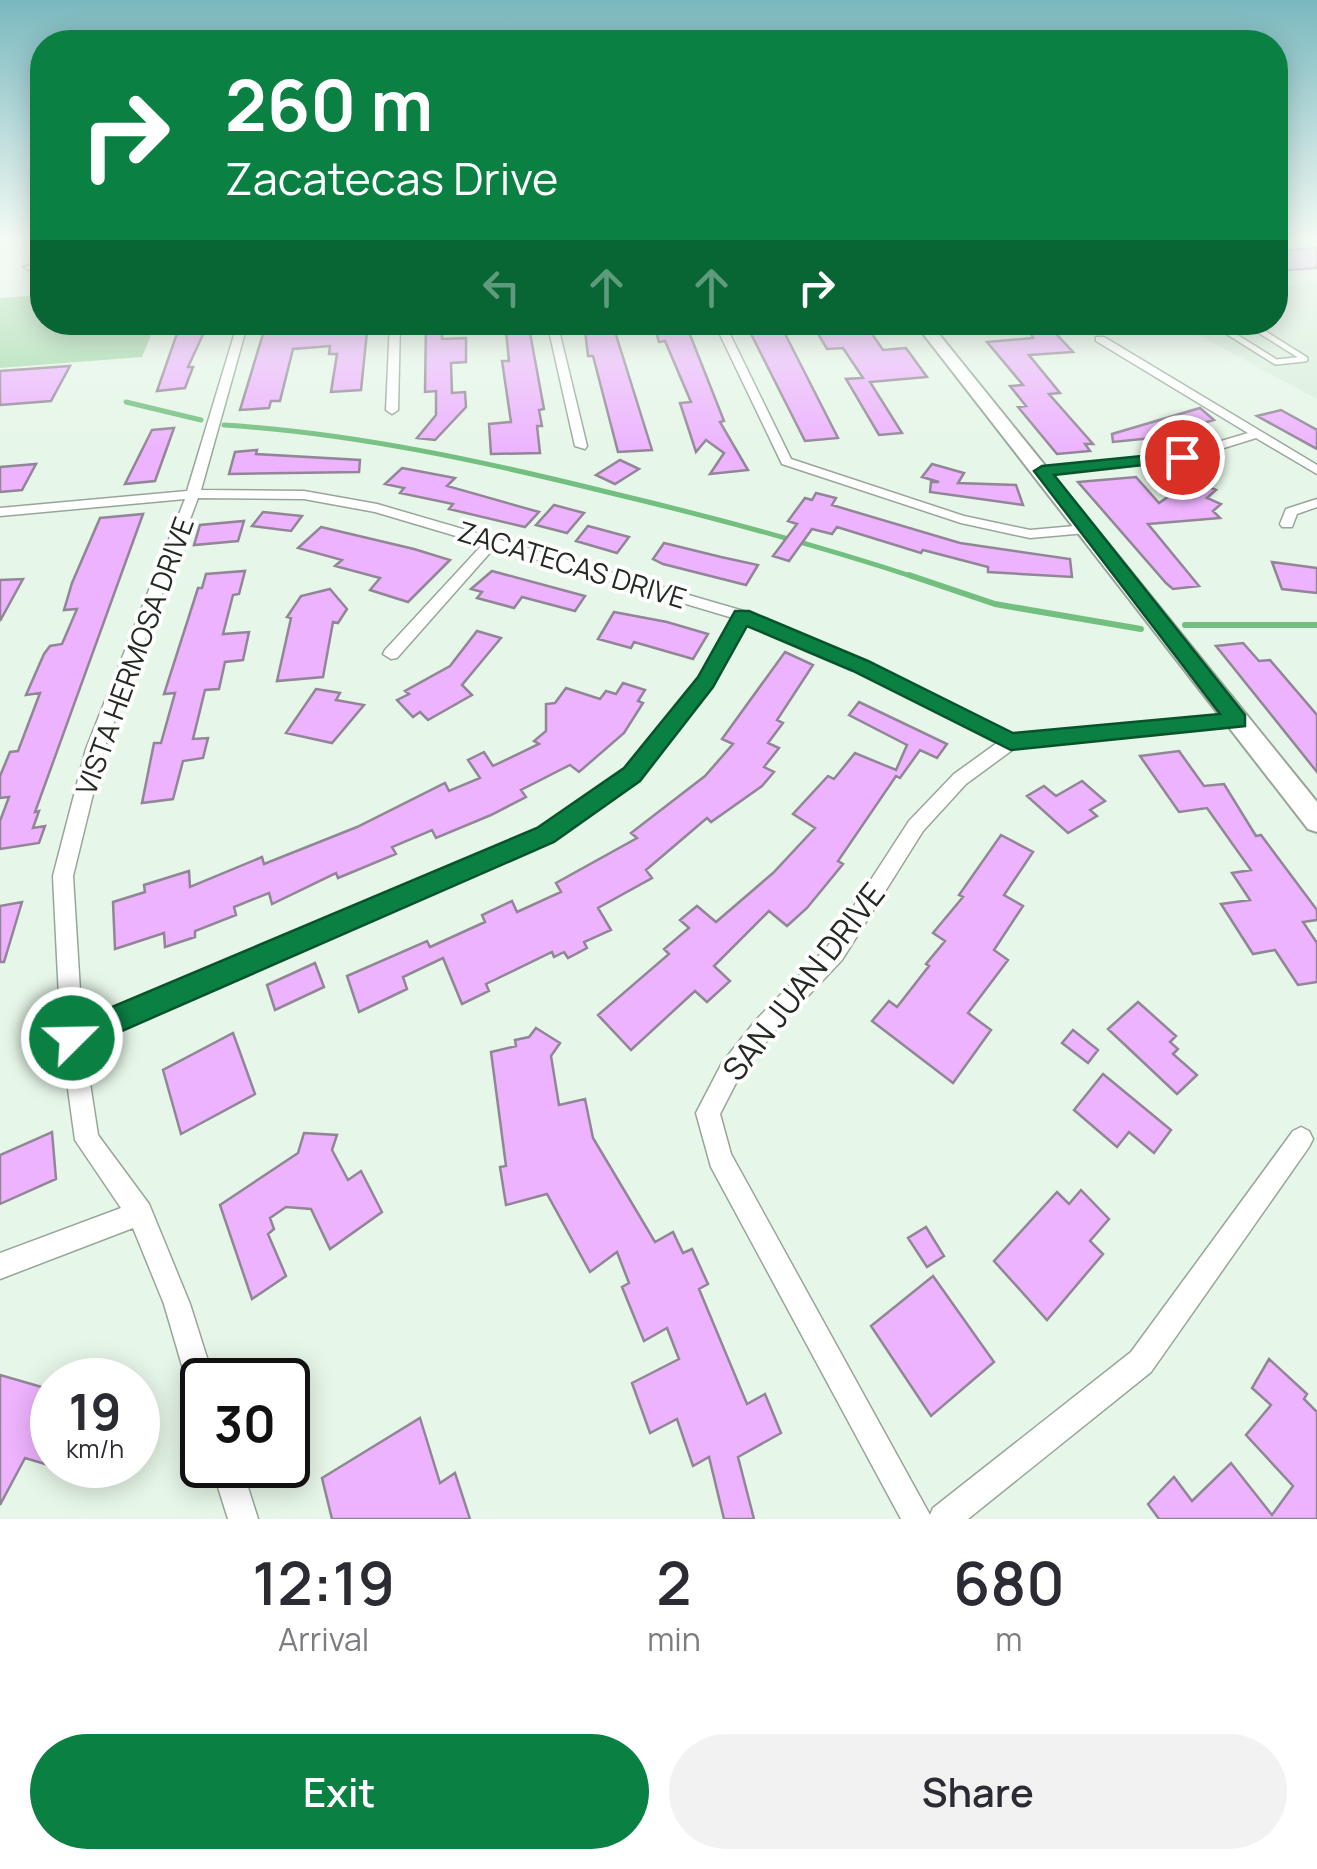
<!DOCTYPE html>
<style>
:root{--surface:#fff;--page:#f2f2f3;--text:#2b2b33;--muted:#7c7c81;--accent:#0b8043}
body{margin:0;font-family:Manrope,sans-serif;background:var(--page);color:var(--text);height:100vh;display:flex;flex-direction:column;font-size:38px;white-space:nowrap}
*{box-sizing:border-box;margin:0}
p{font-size:32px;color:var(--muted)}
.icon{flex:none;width:55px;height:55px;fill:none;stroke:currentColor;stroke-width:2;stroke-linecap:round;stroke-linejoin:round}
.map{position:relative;height:1519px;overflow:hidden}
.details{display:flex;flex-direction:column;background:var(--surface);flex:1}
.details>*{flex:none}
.banner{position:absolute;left:30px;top:30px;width:1258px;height:305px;border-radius:40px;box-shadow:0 5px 25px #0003;background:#0b8043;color:#fff;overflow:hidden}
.speed{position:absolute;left:30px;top:1358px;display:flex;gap:20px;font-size:50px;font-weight:700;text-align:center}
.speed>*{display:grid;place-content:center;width:130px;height:130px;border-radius:50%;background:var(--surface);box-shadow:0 5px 25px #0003;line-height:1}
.speed small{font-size:25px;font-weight:400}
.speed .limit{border:5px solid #111;border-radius:15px;background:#fff;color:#111}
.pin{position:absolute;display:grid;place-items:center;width:85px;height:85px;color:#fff;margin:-42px;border:5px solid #fff;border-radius:50%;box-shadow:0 2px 10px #0007}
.me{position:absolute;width:110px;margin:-55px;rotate:67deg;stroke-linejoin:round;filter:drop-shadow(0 0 8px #0008)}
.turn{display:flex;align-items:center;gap:35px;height:210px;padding:0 30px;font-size:45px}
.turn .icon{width:130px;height:130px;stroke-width:2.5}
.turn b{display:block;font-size:70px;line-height:85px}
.lanes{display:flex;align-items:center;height:95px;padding:0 30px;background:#0003;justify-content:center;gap:50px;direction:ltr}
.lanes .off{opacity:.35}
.eta{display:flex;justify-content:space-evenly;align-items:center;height:170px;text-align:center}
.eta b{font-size:60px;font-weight:600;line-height:70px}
.button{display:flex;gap:20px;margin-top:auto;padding:20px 30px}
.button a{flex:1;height:115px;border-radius:60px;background:var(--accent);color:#fff;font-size:40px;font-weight:600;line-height:115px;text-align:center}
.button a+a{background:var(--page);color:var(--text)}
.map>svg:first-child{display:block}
.built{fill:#d8eeda}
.green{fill:#a0d8a7}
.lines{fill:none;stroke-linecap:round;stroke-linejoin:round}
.stream-far1{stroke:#73bf7f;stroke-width:5}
.stream{stroke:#73bf7f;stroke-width:6}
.building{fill:#edb3fe;stroke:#918695;stroke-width:2.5}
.lane-casing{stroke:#98a699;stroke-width:8}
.street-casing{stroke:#98a699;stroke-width:3}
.secondary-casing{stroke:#98a699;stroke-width:4}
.lane{stroke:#fff;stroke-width:5}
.street{fill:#fff;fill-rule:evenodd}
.secondary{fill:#fff;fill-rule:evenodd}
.route{fill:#0b8043;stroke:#07532c;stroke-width:2.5}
.labels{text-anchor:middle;stroke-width:8;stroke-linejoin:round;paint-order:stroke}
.street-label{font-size:28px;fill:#242924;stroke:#fefefe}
.near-street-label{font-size:32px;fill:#242924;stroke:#fefefe}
</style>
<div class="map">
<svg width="1317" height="1519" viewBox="0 0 1317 1519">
<rect width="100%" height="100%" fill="#e6f6e8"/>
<path class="built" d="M1317,284V399L1176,323L1275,322V287Z"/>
<path class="green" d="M42,295V322L156,323L142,357L0,368V298Z"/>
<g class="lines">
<path class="stream-far1" d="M126,402L201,420
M224,425C353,433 482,461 607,492C712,517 814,544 917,578"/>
<path class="stream" d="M909,575L995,604L1141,629
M1185,625H1317"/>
</g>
<path class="building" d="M1317,248V268L1275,271V251Z
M181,322H204L201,328H206L188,367H193L185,388L157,391Z
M368,322L361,390L331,392L337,354H329L330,346L293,349L280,401H271L269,408L240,410L266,324Z
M426,322H442V339L466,338V362L451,363L452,393L465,392L466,407L435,440L417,438L436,415V391L425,392Z
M505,322H528L544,409L539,410L542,426H537L540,453L491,454L489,424L511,422L502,361H509Z
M584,322H612L652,450L618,452L593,356H588Z
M659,322H685L724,421L720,422L748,470L710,474L724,453L706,440L696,452L680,403L691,402L665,341L659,342L654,325Z
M745,322H779L838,438L805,441Z
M811,322H864L883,350L906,348L927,377L870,382L902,433L879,435L846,379L863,378L843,348L827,349Z
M1025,322H1045L1073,352L1029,355L1060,393L1049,394L1093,444H1085L1090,451L1057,454L1018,407L1026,406L1010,386L1023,385L987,342L1033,338Z
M70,366L51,401L0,405V371Z
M1200,408L1214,420L1152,438L1113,442L1112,434Z
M1281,410L1317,430V449L1257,416Z
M174,428L155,481L125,484L152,430Z
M257,450L256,454L360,460L359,472L229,474L235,452Z
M620,460L639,469L615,484L596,475Z
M36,464L22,490L0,492V467Z
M932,464L964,473L958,483L1016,485L1023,505L930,492L931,482H939L922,477Z
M402,468L455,478L447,486L539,512L525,527L449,509L453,504L400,493L404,488L385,484Z
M1136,477L1159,503L1192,480L1216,490L1207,498L1221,504L1213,511L1220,518L1148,524L1199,586L1173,589L1166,583L1078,482Z
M816,493L836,498L832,505L960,543L1070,559L1072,577L988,572V567L923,550L921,553L837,527L832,534L812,529L789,561L773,556L797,524L788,521L805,498L812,500Z
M554,505L584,513L567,533L536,525Z
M263,512L302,516L291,531L252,526Z
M143,514L35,812L39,811L33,828L45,826L39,843L0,849V821L9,797L0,798V776L10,752L18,751L40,693L26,695L44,654L50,646L62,644L77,609L64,610L72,583L100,518Z
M244,521L238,541L194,545L200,525Z
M588,526L629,537L617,553L576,541Z
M321,527L414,549L450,560L408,602L370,590L380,578L335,566L342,560L298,548Z
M664,543L721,557L758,565L746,585L663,564L653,559Z
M1272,562L1317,568V593L1282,589Z
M245,571L239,594L233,595L223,634L249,632L243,660L225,662L219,689L205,690L193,739L208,738L203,758L183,761L173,799L142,803L154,743H161L175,693L164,694L198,588H202L206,574Z
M492,571L570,592L585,596L575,611L522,597L514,608L477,598L482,592L471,589Z
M23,579L0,621V580Z
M330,589L347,609L338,623L333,622L323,677L277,681L291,618L287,617L301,596Z
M614,612L667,622L708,634L693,659L634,642L631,648L598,639Z
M477,631L501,638L462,685L472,695L428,720L420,712L413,717L397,700L409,694L405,691L450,666Z
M1243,643L1259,661L1270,660L1317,715V772L1216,646Z
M785,652L813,665L777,720L783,723L768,743L779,748L764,767L774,772L762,786L711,822L707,818L646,870L652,878L598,908L611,930L584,942L587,948L568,958L564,952L554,957L552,952L486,984L489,991L462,1004L443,958L403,977L407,989L359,1012L347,976L427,941L430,947L485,922L482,915L512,901L517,912L561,892L556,883L637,838L631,833L705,776L733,744L722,739Z
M623,683L645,690L638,701L643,703L624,733L579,772L570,765L521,790L526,797L491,815L436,838L432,830L392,847L396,854L338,878L336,873L272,904L269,893L234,907L236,915L195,931V937L165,947L164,933L115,949L113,902L145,892L144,885L189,871L190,887L262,857L264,864L357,827L445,783L449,791L480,778L468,760L484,752L493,766L539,744L534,741L546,731V704L555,703L566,688L600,699L606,691L616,694Z
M316,689L340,693L336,700L364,705L332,743L286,733Z
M859,702L947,744L937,758L920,750L900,778L896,776L838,861L843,864L807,908L787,926L769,911L714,966L730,981L707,1002L695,991L631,1050L598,1015L669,954L664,949L689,928L680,920L697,906L716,922L773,873L815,828L793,814L828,776L834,779L855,753L896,770L907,745L849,715Z
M1179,751L1204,786L1224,784L1256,836L1261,835L1317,910V920L1303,922L1317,943V982L1298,985L1275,950L1253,954L1221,904L1250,900L1232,873L1251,870L1207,808L1179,812L1140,756Z
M1082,781L1105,801L1090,810L1097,816L1068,833L1027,796L1044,786L1056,796Z
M1001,835L1033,852L1004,895L1023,906L994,950L1008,960L968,1013L991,1030L953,1083L872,1021L889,1001L897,1007L929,966L926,964L945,941L933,933L963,897L959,895Z
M22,902L4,962H0V906Z
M315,963L324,987L275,1010L267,985Z
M1138,1002L1176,1036L1170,1042L1178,1049L1173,1054L1197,1075L1177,1094L1108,1029Z
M536,1028L560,1043L551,1056L559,1105L585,1099L593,1138L655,1242L673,1232L683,1253L692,1249L708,1284L699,1289L747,1404L765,1394L781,1433L738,1457L754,1519H724L709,1457L693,1466L677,1419L650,1433L632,1383L679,1359L667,1328L644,1341L622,1287L629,1283L617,1252L590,1272L547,1194L506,1205L500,1167L506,1166L491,1052L516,1046L515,1040L529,1037Z
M1073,1030L1098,1050L1088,1063L1062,1043Z
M233,1033L255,1094L181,1134L163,1070Z
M1103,1074L1171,1130L1154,1153L1129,1132L1117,1147L1074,1110Z
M52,1132L56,1179L0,1204V1155Z
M304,1133L337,1135L332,1150L348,1180L361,1171L382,1212L330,1249L311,1209L286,1207L270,1218L274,1229L268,1234L286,1276L252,1299L220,1205L298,1153Z
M1081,1190L1109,1219L1090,1241L1103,1254L1047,1320L994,1261L1057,1192L1069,1204Z
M926,1227L944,1256L927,1267L908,1238Z
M933,1276L994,1362L931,1416L871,1326Z
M1269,1359L1307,1394L1304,1399L1317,1412V1519H1159L1148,1504L1174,1477L1192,1501L1231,1463L1272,1515L1293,1486L1246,1435L1271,1405L1252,1388Z
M0,1375L52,1390V1466L25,1458L0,1505Z
M420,1418L440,1483L455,1473L470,1519H332L322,1478Z"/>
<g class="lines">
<g class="lane-casing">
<path id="lane" d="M1212,322L1276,362L1305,359L1246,322"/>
</g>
<g class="street-casing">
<path id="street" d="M42,263V269L29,270L24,267Z
M238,322H248L201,490L304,491L377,504L747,612L866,662L1013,735L1237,714L1243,716L1245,720L1237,726L1015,748L966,784L923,831L842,960L772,1034L738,1079L720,1114L731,1154L930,1515L933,1508L1131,1352L1293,1131L1301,1127L1309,1131L1313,1139L1309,1147L1151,1372L968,1519H901L711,1167L696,1113L722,1063L756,1020L828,946L909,821L954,774L997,743L854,670L746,623L712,686L638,779L552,840L84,1044L98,1135L149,1204L190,1304L214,1380H202V1400L192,1396L188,1386L164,1304L133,1228L0,1279V1253L121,1208L75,1140L61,1038L53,876L86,749L185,499L0,516V508L187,491ZM198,498L304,499L375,512L483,544L385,650L383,654L391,659L397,658L495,547L733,618L700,678L626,769L538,830L82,1023L73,876L104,749Z
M390,322H400L398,410L392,414L386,410Z
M547,322H557L587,446L585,449L575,446Z
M714,322H724L791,459L964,516L1030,530L1086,525L1093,529L1086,533L1030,538L961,523L782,464Z
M1096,337H1104L1317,465V474L1256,438L1182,461L1039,474V468L1043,467L1181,453L1248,433L1096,341Z
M1317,499V507L1297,514L1292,527H1282L1280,524L1286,509Z
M211,1465H241L258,1519H228Z"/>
</g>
<g class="secondary-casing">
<path id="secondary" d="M914,322H929L1317,802V832L1308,829Z"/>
</g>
<use href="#lane" class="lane"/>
<use href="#street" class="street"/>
<use href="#secondary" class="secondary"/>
</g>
<linearGradient id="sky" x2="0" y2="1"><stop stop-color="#79b8be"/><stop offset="0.53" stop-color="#f4fbf5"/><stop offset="1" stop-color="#f4fbf5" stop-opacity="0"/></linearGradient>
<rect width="1317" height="453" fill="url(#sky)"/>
<path class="route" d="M1182,452L1190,457L1187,460L1054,475L1245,715V726L1011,750L853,671L747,626L713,687L640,781L554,842L83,1048L72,1052L62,1048L58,1038L62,1028L537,828L624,768L698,677L735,611H749L868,661L1013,733L1220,714L1034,471L1042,466Z"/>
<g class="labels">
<g class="street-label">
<text transform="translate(572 565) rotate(17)" y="10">ZACATECAS DRIVE</text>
<text transform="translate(135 656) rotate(-70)" y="10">VISTA HERMOSA DRIVE</text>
</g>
<g class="near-street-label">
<text transform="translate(804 982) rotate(-52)" y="11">SAN JUAN DRIVE</text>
</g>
</g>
</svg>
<div class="speed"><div>19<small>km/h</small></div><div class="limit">30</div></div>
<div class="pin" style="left:1182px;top:457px;background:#d93025"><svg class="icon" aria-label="arrive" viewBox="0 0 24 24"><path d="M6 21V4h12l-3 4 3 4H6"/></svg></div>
<svg class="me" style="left:72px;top:1038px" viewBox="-20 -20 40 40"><circle r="17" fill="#0b8043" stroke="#fff" stroke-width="3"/><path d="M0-11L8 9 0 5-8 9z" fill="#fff"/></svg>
<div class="banner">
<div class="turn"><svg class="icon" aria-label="right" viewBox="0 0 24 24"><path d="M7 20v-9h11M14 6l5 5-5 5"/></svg><div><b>260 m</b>Zacatecas Drive</div></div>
<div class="lanes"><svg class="icon off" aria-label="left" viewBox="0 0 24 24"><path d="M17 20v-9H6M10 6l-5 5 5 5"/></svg><svg class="icon off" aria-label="ahead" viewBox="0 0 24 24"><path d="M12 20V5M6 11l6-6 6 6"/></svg><svg class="icon off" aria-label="ahead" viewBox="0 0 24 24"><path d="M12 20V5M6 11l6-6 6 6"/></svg><svg class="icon" aria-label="right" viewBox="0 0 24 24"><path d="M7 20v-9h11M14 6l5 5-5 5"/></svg></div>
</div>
</div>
<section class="details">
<div class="eta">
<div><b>12:19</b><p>Arrival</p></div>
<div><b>2</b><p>min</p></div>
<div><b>680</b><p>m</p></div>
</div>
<div class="button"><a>Exit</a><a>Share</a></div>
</section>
